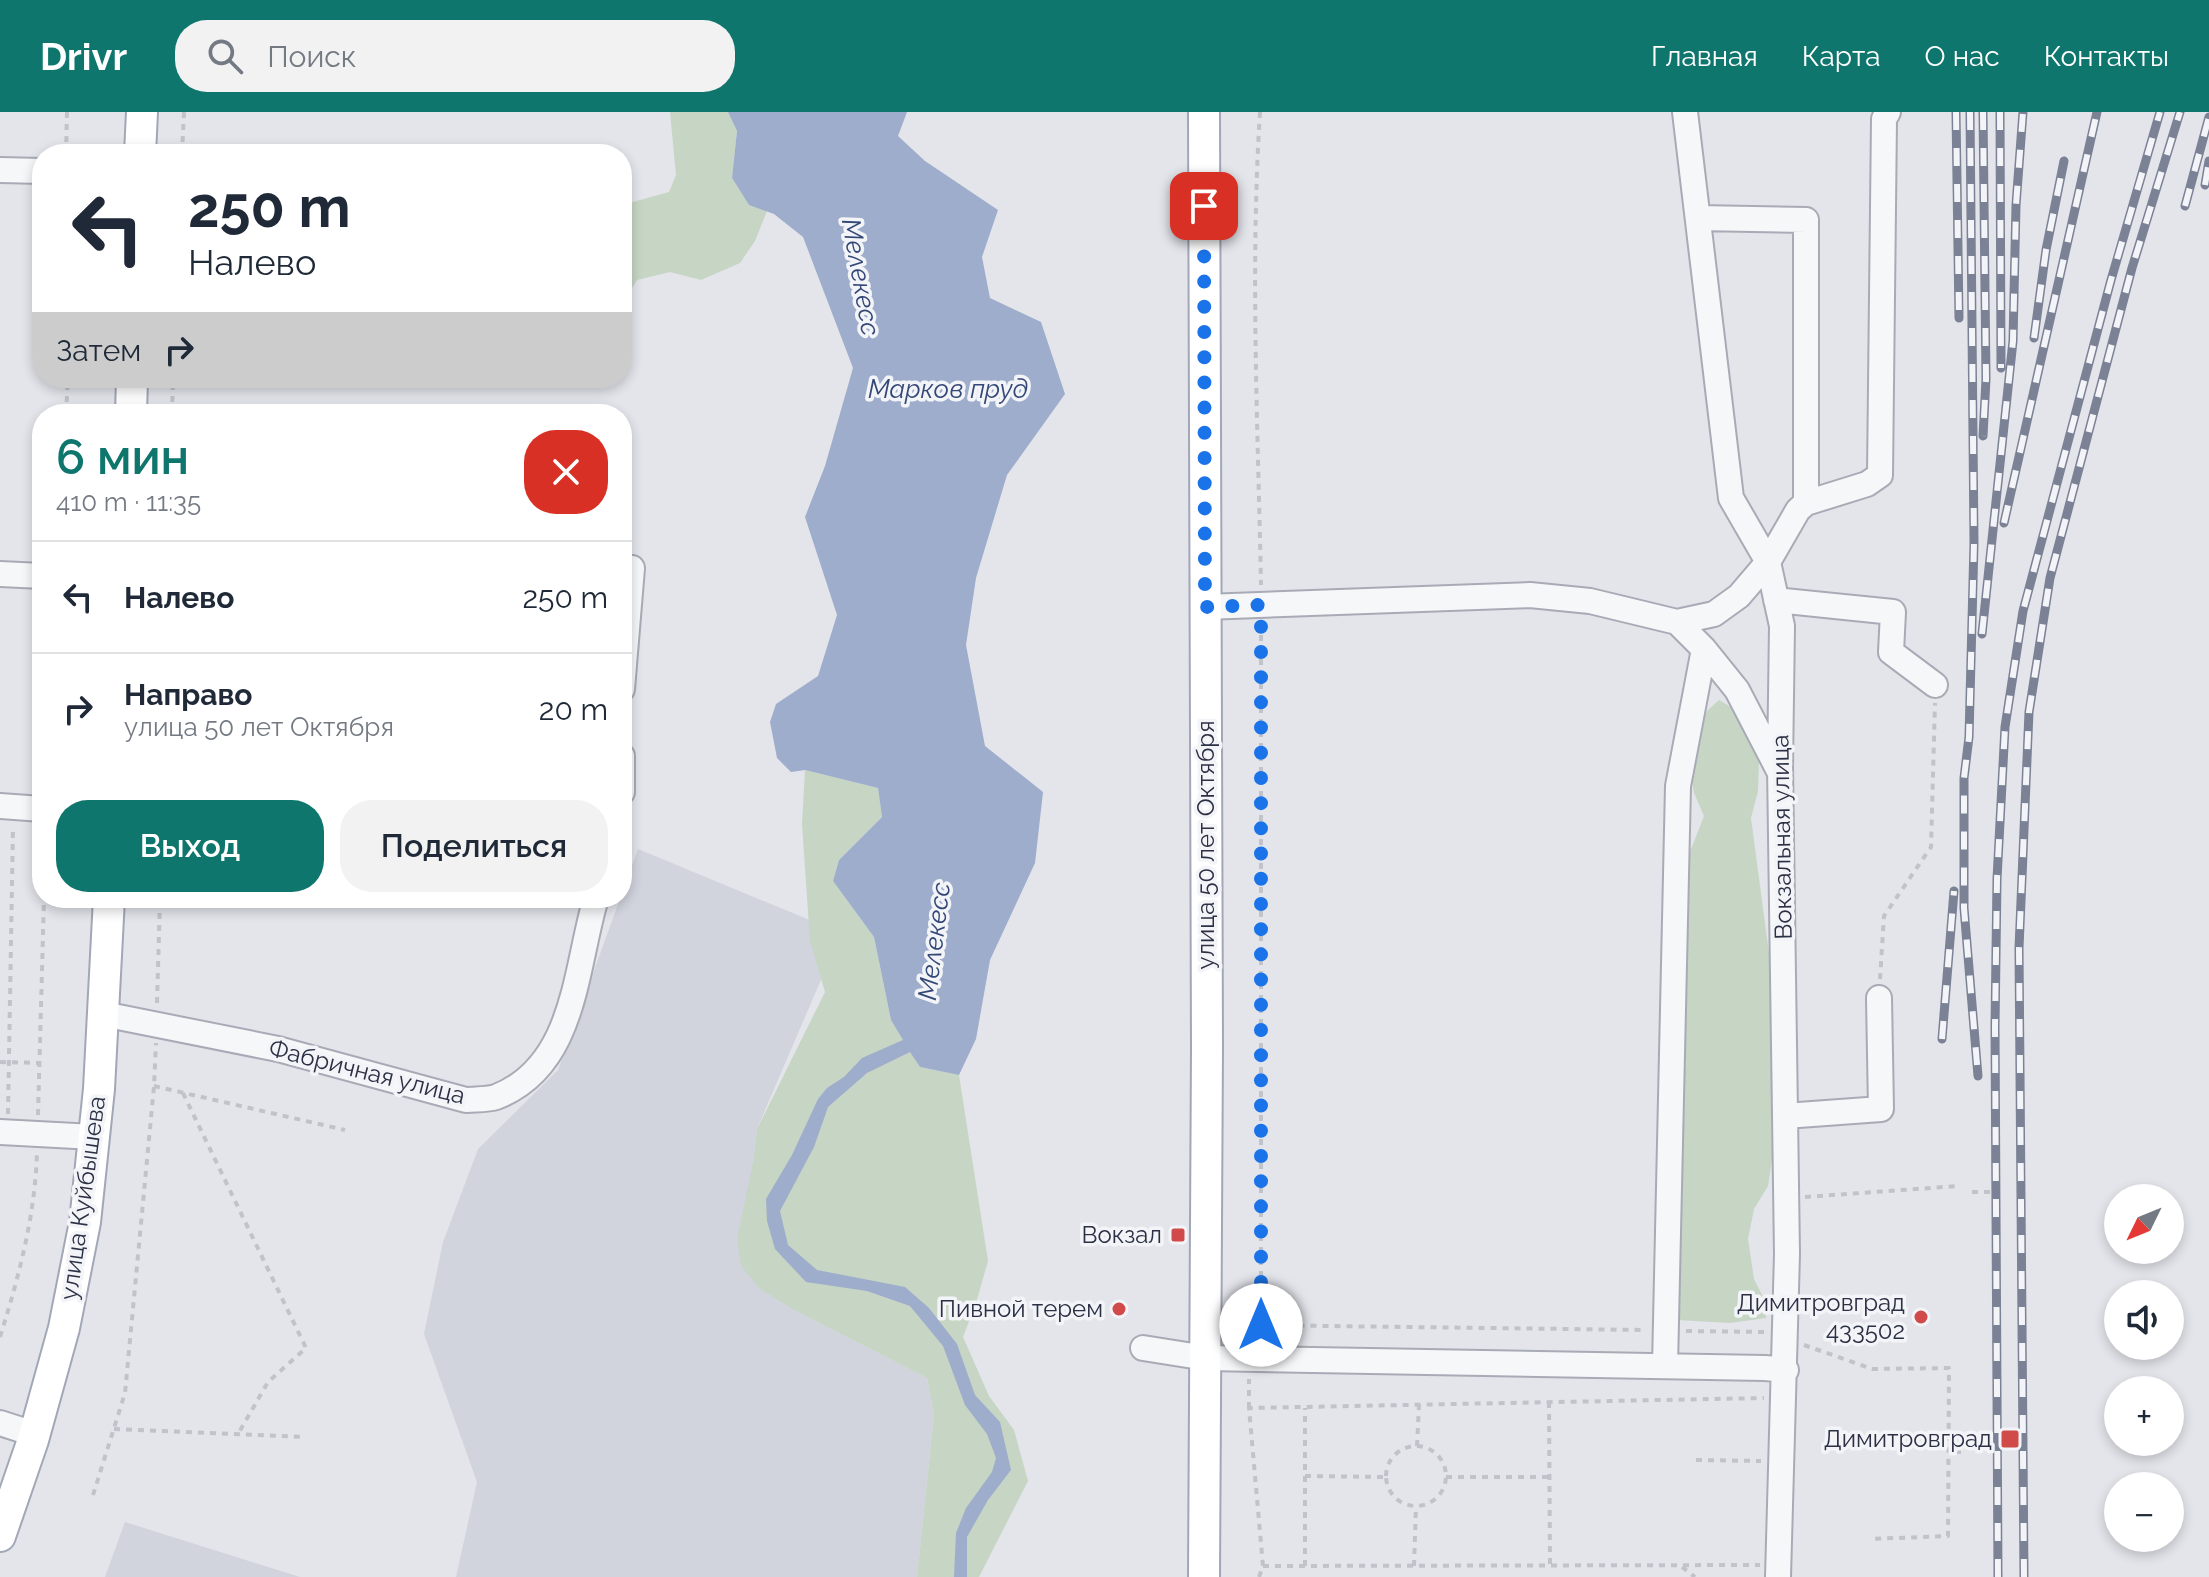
<!DOCTYPE html>
<html lang="ru">
<meta charset="utf-8">
<style>
:root{--surface:#fff;--page:#f2f2f3;--text:#1f2937;--muted:#747a83;--line:#e0e1e3;--accent:#0f766e}
body{margin:0;font-family:Raleway,sans-serif;background:var(--page);color:var(--text);height:100vh;display:flex;flex-direction:column;font-size:30px;white-space:nowrap}
*{box-sizing:border-box;margin:0}
p{font-size:26px;color:var(--muted)}
.icon{flex:none;width:44px;height:44px;fill:none;stroke:currentColor;stroke-width:2;stroke-linecap:round;stroke-linejoin:round}
.map{position:relative;flex:1;overflow:hidden}
.panel{position:absolute;left:32px;top:292px;width:600px;height:504px;display:flex;flex-direction:column;background:var(--surface);border-radius:32px;box-shadow:0 4px 12px #0003}
.panel>*{flex:none}
.guide{position:absolute;left:32px;top:32px;width:600px;height:244px;border-radius:32px;box-shadow:0 4px 12px #0003;background:#fff;color:var(--text);overflow:hidden}
.needle{width:52px;rotate:227deg}
.buttons{position:absolute;left:2104px;top:1072px;display:grid;gap:16px}
.buttons a{display:grid;place-items:center;width:80px;height:80px;border-radius:50%;background:var(--surface);box-shadow:0 4px 12px #0003;font-size:40px}
.pin{position:absolute;display:grid;place-items:center;width:68px;height:68px;color:#fff;margin:-34px;border-radius:16px;box-shadow:0 4px 12px #0006}
.me{position:absolute;width:88px;margin:-44px;rotate:0deg;stroke-linejoin:round;filter:drop-shadow(0 0 6px #0008)}
.turn{display:flex;align-items:center;gap:28px;height:168px;padding:0 24px;font-size:36px}
.turn .icon{width:104px;height:104px;stroke-width:2.5}
.turn b{display:block;font-size:56px;line-height:68px}
.then{display:flex;align-items:center;height:76px;padding:0 24px;background:#0003;gap:16px;font-size:30px}
.round{display:grid;place-items:center;flex:none;width:84px;height:84px;border-radius:32px;background:var(--page)}
.head{display:flex;align-items:center;justify-content:space-between;height:136px;padding:0 24px}
h1{font-size:48px;font-weight:600;line-height:60px;color:var(--accent)}
.action{display:flex;gap:16px;margin-top:auto;padding:16px 24px}
.action a{flex:1;height:92px;border-radius:32px;background:var(--accent);color:#fff;font-size:32px;font-weight:600;line-height:92px;text-align:center}
.action a+a{background:var(--page);color:var(--text)}
ul{padding:0;list-style:none}
li{display:flex;align-items:center;gap:24px;height:112px;padding:0 24px;border-top:2px solid var(--line)}
li div{flex:1}
li b{display:block;font-size:30px}
li em{font-style:normal}
header{display:flex;align-items:center;gap:48px;box-sizing:border-box;height:112px;padding:0 40px;background:var(--accent);color:#fff}
header strong{font-size:38px}
nav{display:flex;gap:44px;margin-inline-start:auto;font-size:28px}
.search{width:560px;height:72px;background:var(--page);display:flex;align-items:center;gap:20px;box-sizing:border-box;padding:0 28px;border-radius:32px;color:var(--muted);font-size:30px}
.map>svg:first-child{display:block}
.built{fill:#d1d4dd}
.green{fill:#c6d5c4}
.water{fill:#9eadcb}
.lines{fill:none;stroke-linecap:round;stroke-linejoin:round}
.minor-casing{stroke:#a8abb6;stroke-width:28}
.major-casing{stroke:#a2a7b7;stroke-width:34}
.path{stroke:#c1c3ca;stroke-width:4;stroke-dasharray:6 6;stroke-linecap:butt}
.minor{stroke:#f6f7f9;stroke-width:24}
.major{stroke:#fff;stroke-width:30}
.rail-casing{stroke:#7c8295;stroke-width:9}
.rail{stroke:#f3f4f8;stroke-width:6;stroke-dasharray:18;stroke-linecap:butt}
.route{stroke:#1a73e8;stroke-width:14;stroke-dasharray:0 25.2}
.poi-dot{fill:#cf4a49;stroke:#f3f4f8;stroke-width:3}
.labels{text-anchor:middle;stroke-width:7;stroke-linejoin:round;paint-order:stroke}
.street-label{font-size:24px;fill:#2b3044;stroke:#f3f4f8}
.poi-label{font-size:24px;fill:#2b3044;stroke:#f3f4f8;text-anchor:end}
.water-label{font-size:26px;font-style:italic;fill:#344878;stroke:#f3f4f8}
</style>
<header>
<strong>Drivr</strong>
<div class="search"><svg class="icon" aria-label="search" viewBox="0 0 24 24"><circle cx="10" cy="10" r="6"/><path d="M15 15l6 6"/></svg>Поиск</div>
<nav><a>Главная</a><a>Карта</a><a>О нас</a><a>Контакты</a></nav>
</header>
<div class="map">
<svg width="2209" height="1465" viewBox="0 0 2209 1465">
<rect width="100%" height="100%" fill="#e3e5eb"/>
<path class="built" d="M638,737L841,821L757,1017L753,1051L794,1198L927,1266L934,1303L917,1465H456L477,1370L424,1222L443,1130L478,1037L558,958Z
M125,1410L300,1465H105Z"/>
<path class="green" d="M670,0H728L737,19L732,66L749,93L767,99L755,129L740,151L701,168L670,160L637,168L622,192V93L669,80L676,63Z
M1719,588L1731,595L1759,648L1758,679L1751,706L1770,849L1780,995L1768,1074L1754,1097L1748,1127L1754,1167L1765,1189L1766,1206L1730,1211L1677,1208L1688,745L1704,704L1694,681L1688,645L1707,599Z
M805,658L878,676L882,705L839,748L833,769L874,825L891,908L920,955L959,963L988,1149L976,1191L963,1225L989,1284L1014,1318L1028,1369L979,1465H917L934,1303L927,1266L794,1198L759,1176L741,1154L737,1127L753,1051L757,1017L825,880L810,829L802,712Z"/>
<path class="water" d="M728,0H907L898,24L925,49L998,98L982,145L990,186L1041,210L1065,282L1007,363L976,466L966,533L985,634L1043,680L1035,751L990,848L976,927L959,963L920,955L910,940L867,961L828,995L814,1035L780,1099L788,1133L817,1158L905,1175L929,1196L957,1232L975,1283L1000,1310L1011,1358L988,1388L967,1425V1465H954L956,1421L966,1396L992,1360L996,1346L987,1322L965,1293L943,1234L910,1194L867,1179L806,1170L775,1137L767,1109L766,1087L792,1043L818,987L827,976L844,965L862,946L903,928L891,908L874,825L833,769L839,748L882,705L878,676L805,658L791,660L777,646L770,610L776,592L818,564L837,503L805,405L825,354L853,256L803,125L774,102L749,93L732,66L737,19Z"/>
<g class="lines">
<g class="minor-casing">
<path id="minor" d="M1685,0L1731,386L1768,450L1782,514L1780,654L1787,1142L1778,1465
M0,58L42,59
M1698,106L1806,108V391
M0,462L42,464
M1776,488L1893,500L1891,540L1935,573
M1205,495L1530,483L1590,489L1677,510L1714,502L1739,484L1768,450L1798,398L1806,391L1867,372L1880,363L1884,7L1888,0
M1677,510L1704,537L1737,578L1779,659
M622,577L632,456
M622,644V680
M0,694L42,697
M103,902L278,937L466,988C475,987 487,988 496,985C576,954 575,856 596,786
M1785,1004L1881,997L1879,886
M0,1020L94,1025
M1143,1236L1206,1246L1765,1256L1786,1258
M1665,1254L1678,674L1704,537
M0,1311L34,1322"/>
</g>
<g class="major-casing">
<path id="major" d="M140,42L142,0
M131,302L132,266
M0,1424L33,1328L64,1216L85,1110L99,977L109,786
M1204,1465L1207,936L1204,0"/>
</g>
<path class="path" d="M1260,0C1250,157 1258,316 1261,473
M66,42L67,0
M182,42L184,0
M66,302L68,266
M172,302L173,266
M1880,867L1884,804L1931,735L1935,591
M157,891L160,786
M0,950L39,951
M154,974L345,1018
M183,981L306,1236L268,1270L238,1322
M8,1002L13,715
M38,1003L44,786
M1972,1080H1999
M1805,1085L1958,1074
M1230,1201L1249,1213L1646,1218
M1261,1213V514
M1686,1219L1766,1220
M0,1225C19,1164 35,1105 37,1040
M1804,1233L1872,1257L1949,1256L1948,1424L1870,1427
M1549,1290L1550,1453
M1249,1296V1267
M114,1317L303,1325
M1417,1334L1419,1293
M1386 1364a30 30 0 1 1 60 0a30 30 0 1 1-60 0Z
M1956,1340H1961
M1696,1348L1761,1349
M1305,1364L1386,1365
M1446,1365H1549
M93,1383L125,1281L154,974L156,931
M1263,1454L1760,1453
M1305,1454V1296
M1414,1454L1416,1394
M1682,1455L1695,1465
M1259,1465L1263,1454L1249,1296L1764,1286"/>
<use href="#minor" class="minor"/>
<use href="#major" class="major"/>
<g class="rail-casing">
<path id="rail" d="M1956,0L1959,206
M1970,0L1974,431L1969,625L1964,666V796L1978,964
M1983,0L1986,267L1983,324
M2000,0L2001,256
M2205,73L2209,49
M2185,94L2209,5
M2034,226L2046,138L2064,49
M2004,411L2097,0
M1982,522L2013,229L2016,93L2023,0
M1942,927L1954,779
M1998,1465L1995,915L1997,767L2005,615L2023,499L2111,168L2160,0
M2024,1465L2019,836L2029,600L2050,466L2132,156L2180,0"/>
</g>
<use href="#rail" class="rail"/>
</g>
<g class="lines">
<path class="route" d="M1204,94L1205,495L1261,493V1213"/>
</g>
<g class="poi-dot">
<rect x="1170" y="1115" width="16" height="16" rx="4"/>
<circle cx="1119" cy="1197" r="8"/>
<circle cx="1921" cy="1205" r="8"/>
<rect x="2000" y="1317" width="20" height="20" rx="4"/>
</g>
<g class="labels">
<g class="street-label">
<text transform="translate(1782 725) rotate(-91)" y="8">Вокзальная улица</text>
<text transform="translate(1206 733) rotate(-90)" y="8">улица 50 лет Октября</text>
<text transform="translate(367 960) rotate(14)" y="8">Фабричная улица</text>
<text transform="translate(83 1086) rotate(-82)" y="8">улица Куйбышева</text>
</g>
<g class="poi-label">
<text x="1162" y="1131">Вокзал</text>
<text x="1905" y="1199">Димитровград<tspan x="1905" dy="28">433502</tspan></text>
<text x="1103" y="1205">Пивной терем</text>
<text x="1992" y="1335">Димитровград</text>
</g>
<g class="water-label">
<text transform="translate(861 165) rotate(80)" y="9">Мелекесс</text>
<text x="948" y="286">Марков пруд</text>
<text transform="translate(934 829) rotate(-83)" y="9">Мелекесс</text>
</g>
</g>
</svg>
<div class="buttons">
<a><svg class="needle" viewBox="-14 -14 28 28"><path d="M0-13l5 13h-10z" fill="#e53935"/><path d="M0 13l5-13h-10z" fill="#747a83"/></svg></a>
<a><svg class="icon" aria-label="sound" viewBox="0 0 24 24"><path d="M4 9h4l5-4v14l-5-4H4zM17 9q2 3 0 6"/></svg></a>
<a>+</a>
<a>−</a>
</div>
<div class="pin" style="left:1204px;top:94px;background:#d93025"><svg class="icon" aria-label="arrive" viewBox="0 0 24 24"><path d="M6 21V4h12l-3 4 3 4H6"/></svg></div>
<svg class="me" style="left:1261px;top:1213px" viewBox="-20 -20 40 40"><circle r="19" fill="#fff"/><path d="M0-13L10 11 0 6-10 11z" fill="#1a73e8"/></svg>
<div class="guide">
<div class="turn"><svg class="icon" aria-label="left" viewBox="0 0 24 24"><path d="M17 20v-9H6M10 6l-5 5 5 5"/></svg><div><b>250 m</b>Налево</div></div>
<div class="then">Затем<svg class="icon" aria-label="right" viewBox="0 0 24 24"><path d="M7 20v-9h11M14 6l5 5-5 5"/></svg></div>
</div>
<section class="panel">
<div class="head"><div><h1>6 мин</h1><p>410 m · 11:35</p></div><a class="round" style="background:#d93025;color:#fff"><svg class="icon" aria-label="close" viewBox="0 0 24 24"><path d="M6 6l12 12M18 6L6 18"/></svg></a></div>
<ul>
<li><svg class="icon" aria-label="left" viewBox="0 0 24 24"><path d="M17 20v-9H6M10 6l-5 5 5 5"/></svg><div><b>Налево</b></div><em>250 m</em></li>
<li><svg class="icon" aria-label="right" viewBox="0 0 24 24"><path d="M7 20v-9h11M14 6l5 5-5 5"/></svg><div><b>Направо</b><p>улица 50 лет Октября</p></div><em>20 m</em></li>
</ul>
<div class="action"><a>Выход</a><a>Поделиться</a></div>
</section>
</div>
